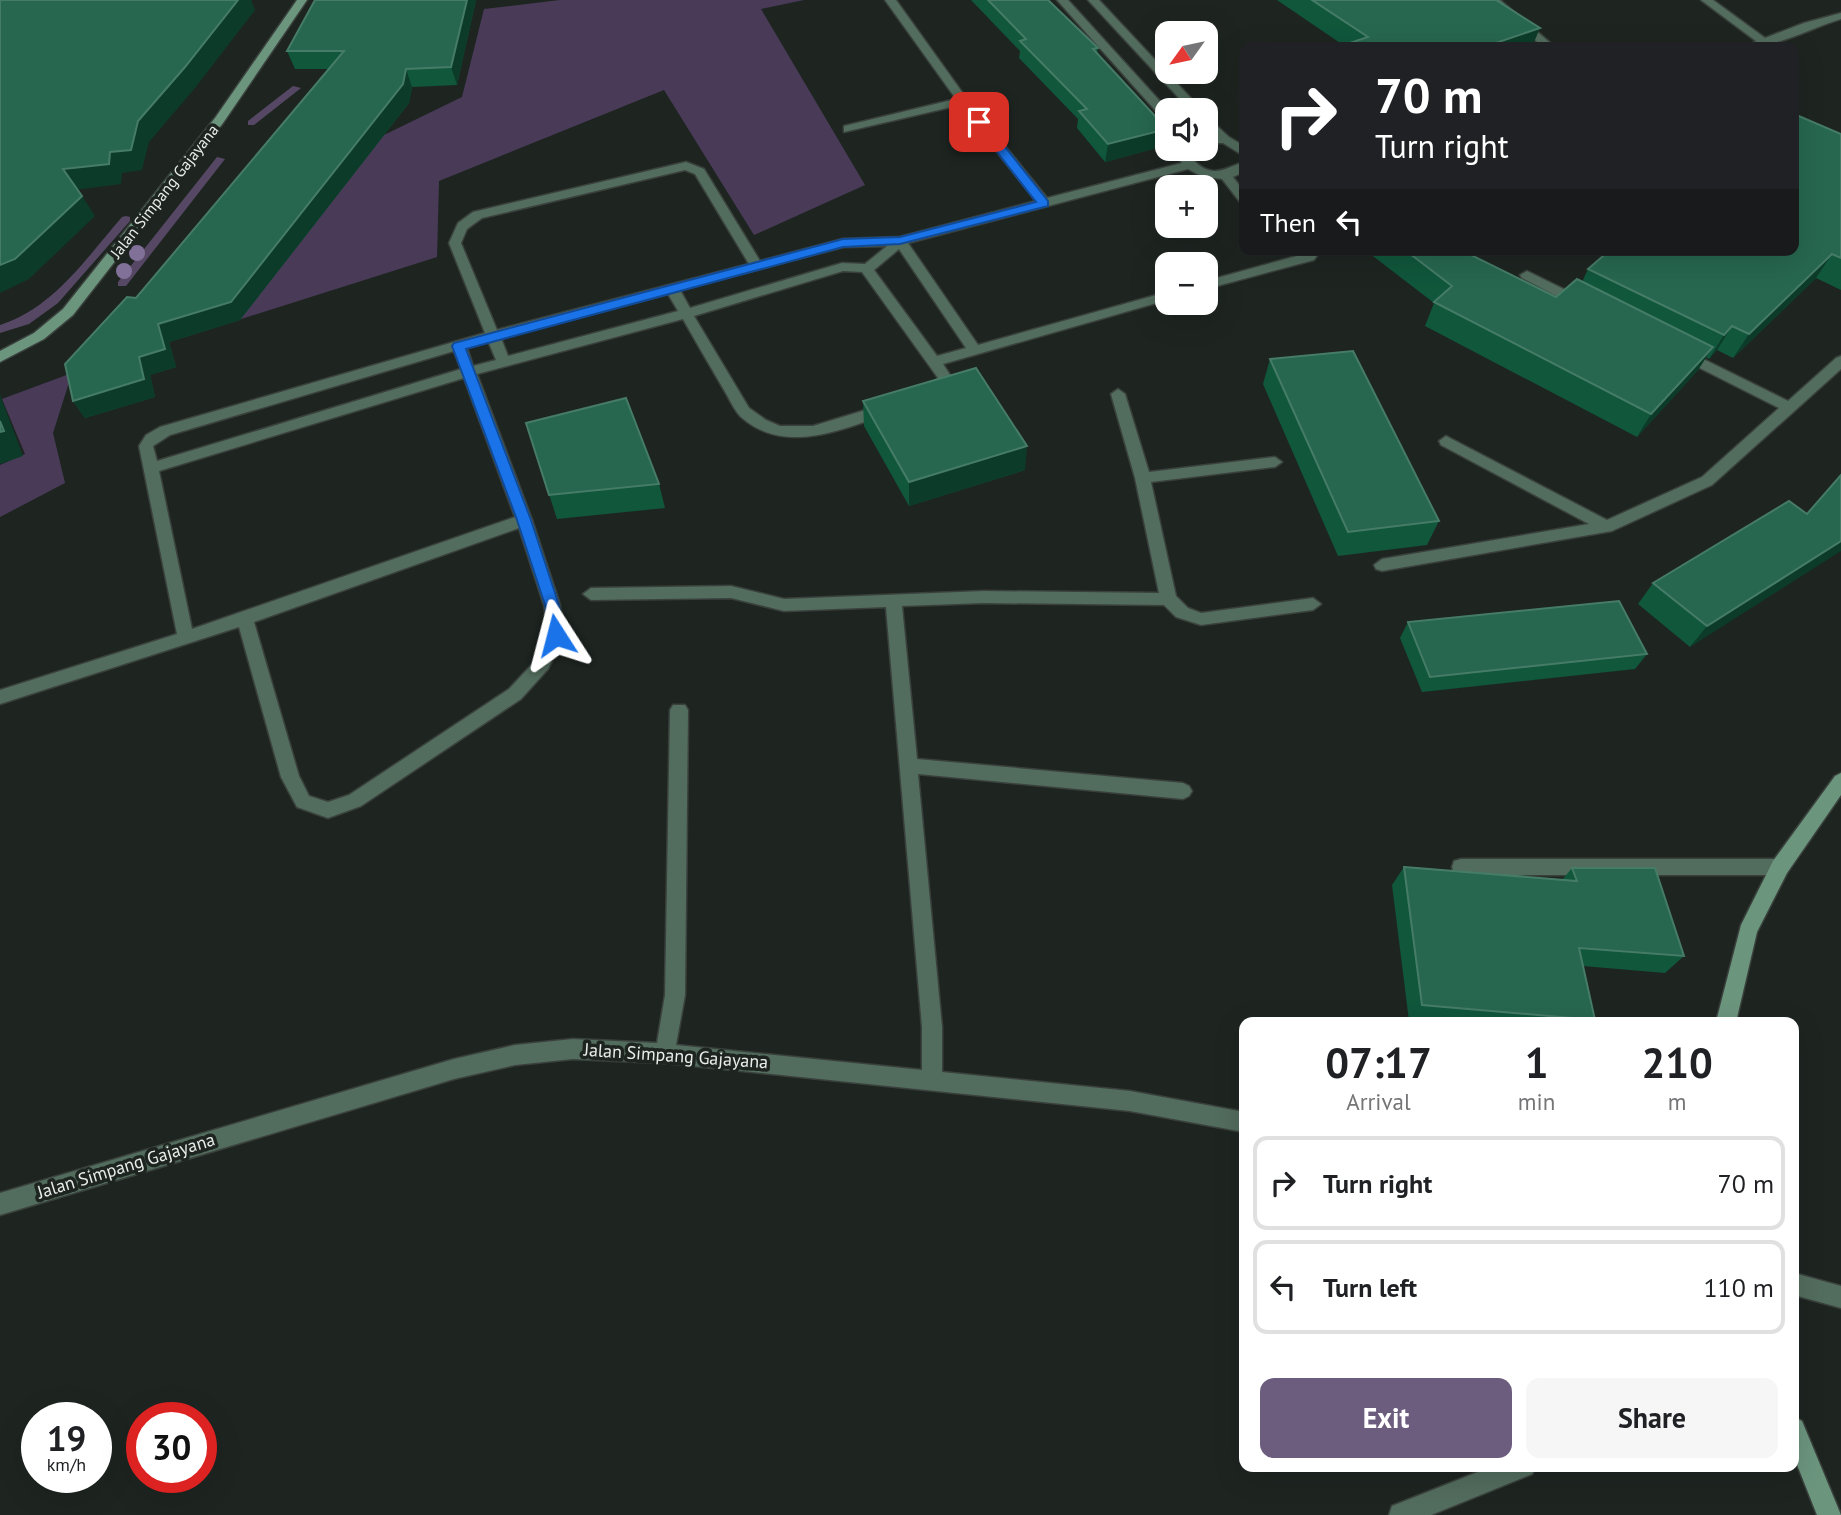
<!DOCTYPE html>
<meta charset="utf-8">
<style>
:root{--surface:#fff;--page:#f6f6f6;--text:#202124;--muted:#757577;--line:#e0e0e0;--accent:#6c5d7f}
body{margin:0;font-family:"PT Sans",sans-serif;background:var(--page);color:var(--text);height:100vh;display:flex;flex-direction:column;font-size:26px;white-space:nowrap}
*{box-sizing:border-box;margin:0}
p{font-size:23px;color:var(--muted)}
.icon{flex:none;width:38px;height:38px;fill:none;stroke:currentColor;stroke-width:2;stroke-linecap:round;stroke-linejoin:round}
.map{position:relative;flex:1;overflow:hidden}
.side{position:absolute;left:1239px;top:1017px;width:560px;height:455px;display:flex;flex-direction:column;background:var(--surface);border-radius:14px;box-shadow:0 7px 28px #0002}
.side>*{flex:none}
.hud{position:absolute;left:1239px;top:42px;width:560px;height:214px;border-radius:14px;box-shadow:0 7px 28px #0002;background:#202124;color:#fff;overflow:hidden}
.needle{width:46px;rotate:237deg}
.controls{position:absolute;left:1155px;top:21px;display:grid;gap:14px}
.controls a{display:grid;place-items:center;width:63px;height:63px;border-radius:14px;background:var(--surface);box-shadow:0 7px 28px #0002;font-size:35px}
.speed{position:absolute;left:21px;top:1402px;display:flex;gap:14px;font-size:35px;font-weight:700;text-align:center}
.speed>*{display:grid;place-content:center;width:91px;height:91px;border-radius:50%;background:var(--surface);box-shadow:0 7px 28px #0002;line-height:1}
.speed small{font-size:18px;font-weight:400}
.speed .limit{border:10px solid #d22;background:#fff;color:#111}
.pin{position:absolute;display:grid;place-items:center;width:60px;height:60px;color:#fff;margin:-30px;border-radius:14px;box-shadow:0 4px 10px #0006}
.me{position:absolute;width:77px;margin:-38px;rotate:351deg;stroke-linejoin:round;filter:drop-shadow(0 0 5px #0008)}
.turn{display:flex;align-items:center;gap:24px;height:147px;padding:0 21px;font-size:32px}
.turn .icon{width:91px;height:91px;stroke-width:2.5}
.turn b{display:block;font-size:49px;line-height:60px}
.then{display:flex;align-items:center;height:66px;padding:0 21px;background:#0003;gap:14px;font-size:26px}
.eta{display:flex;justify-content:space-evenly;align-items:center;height:119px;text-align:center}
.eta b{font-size:42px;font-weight:800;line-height:49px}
.primary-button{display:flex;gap:14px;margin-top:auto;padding:14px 21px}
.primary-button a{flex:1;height:80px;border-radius:14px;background:var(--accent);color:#fff;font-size:28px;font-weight:800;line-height:80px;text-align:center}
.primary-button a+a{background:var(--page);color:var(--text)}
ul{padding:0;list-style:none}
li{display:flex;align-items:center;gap:21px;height:94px;margin:0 14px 10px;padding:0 7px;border:4px solid var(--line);border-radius:14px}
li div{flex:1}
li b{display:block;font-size:26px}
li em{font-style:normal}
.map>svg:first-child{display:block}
.green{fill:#493b58}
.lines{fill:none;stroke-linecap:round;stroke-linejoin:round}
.stream{fill:#564864;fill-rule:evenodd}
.lane-casing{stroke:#3a413d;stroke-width:3}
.street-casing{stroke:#3a413d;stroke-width:3}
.secondary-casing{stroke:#3a413d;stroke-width:3}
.lane{fill:#526c5d;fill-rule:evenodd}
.street{fill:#526c5d;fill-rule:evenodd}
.secondary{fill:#6c957e;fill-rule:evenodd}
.tree{fill:#817098}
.wall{fill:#10573c}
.shaded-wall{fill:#0c3c29}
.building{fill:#27674f;stroke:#467c67;stroke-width:2}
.route{fill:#1a73e8;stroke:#114b97;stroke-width:2}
.labels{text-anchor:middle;stroke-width:7;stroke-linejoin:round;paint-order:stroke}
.far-street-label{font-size:16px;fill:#e8edea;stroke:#1e2521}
.street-label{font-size:18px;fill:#e8edea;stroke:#1e2521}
</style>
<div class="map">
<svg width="1841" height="1515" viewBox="0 0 1841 1515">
<rect width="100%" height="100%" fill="#1e2521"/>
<path class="green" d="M560,0H804L761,9L865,185L754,235L664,90L439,181L437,257L219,326L231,310L246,312L384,135L462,97L484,9Z
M72,373L53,433L65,483L0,517V465L25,454L2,399Z"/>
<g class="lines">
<path class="stream" d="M293,86L301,88L254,125H248V121Z
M217,157L225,159L126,286H118V282Z
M126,216L130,217V221L58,303L29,324L0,333V325C54,308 87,257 122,217Z"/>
<g class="lane-casing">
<path id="lane" d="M1527,271L1586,300L1588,303L1581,307L1576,306L1522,278L1520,275Z
M1681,348L1788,401L1836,358L1841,356V369L1712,485L1612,531L1382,571L1376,569L1374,565L1382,559L1589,524L1441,445L1439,441L1446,436L1607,520L1702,477L1779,408L1676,356V350Z"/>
</g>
<g class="street-casing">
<path id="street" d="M885,0H896L967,99L1047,198L1182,163L1179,159L1180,149H1192L1191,158C1213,180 1222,169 1244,162V172L1233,177L1244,191V203L1240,202L1222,179L1201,176L1188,169L908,243L978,345L1167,292V300L943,364L952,378L950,388L932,399L925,394L936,385L938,378L862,272L843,271L694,316L749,408L766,420L780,426H813L885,404L892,409L890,413C843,429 785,456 741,417C734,410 729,398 724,390C710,366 696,342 683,319L477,374L532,520L560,605L564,635L548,669L521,699L361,806L328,818L297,807L281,777L239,627L0,704V690L177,634L139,446L146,435L160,427L485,333L449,243L458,223L473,212L686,162L704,169L760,261L843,239L900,237L1036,201L960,105L844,132V126L956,99ZM685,170L695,174L749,264L497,330L461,243L467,229L482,218ZM887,246L865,264L842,263L690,308L680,290L843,247ZM899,249L966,348L937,356L874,270ZM668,294L678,311L508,356L501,338ZM488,341L496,360L473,366L467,348ZM454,351L461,369L157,461L153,446L170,435ZM464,378L515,517L192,629L159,471ZM519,528L544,605L548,635L536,660L509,689L349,795L328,802L309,796L299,776L254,622Z
M1057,0H1068L1168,110L1167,120L1163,119Z
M1088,0H1099L1202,110H1190Z
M1488,0H1500L1555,47H1543Z
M1701,0H1713L1765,38L1804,23L1841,13V19C1811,28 1778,47 1747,47L1756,41Z
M1206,116L1229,137L1244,146V156L1223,143H1206V135H1213L1206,127Z
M1308,250H1321L1314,260L1206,289V281L1304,254Z
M1118,389L1125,394L1149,472L1275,457L1282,462L1275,467L1151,482L1176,596L1188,608L1201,613L1313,598L1321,604L1313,610L1201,625L1176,617L1164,605L984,603L902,606L917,759L1183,783L1189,786L1192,791L1189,796L1183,799L918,774L942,1027V1072L1130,1091L1244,1112V1132L1130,1111L665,1063L573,1059L515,1065L454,1079L0,1215V1193L454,1059L515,1045L573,1039L657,1043L665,995L670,710L673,705H685L688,710L685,995L676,1045L922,1070V1027L886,607L784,611L731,598L591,600L583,594L591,588L731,586L784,599L984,591L1159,593L1135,478L1111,394Z
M1461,859H1780L1787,861L1789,867L1787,873L1780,875H1461L1454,873L1452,867L1454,861Z
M1794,1273L1841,1286V1308L1794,1295Z
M1493,1466H1536L1532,1474L1431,1515H1389L1392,1506Z"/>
</g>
<g class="secondary-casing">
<path id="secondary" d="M297,0H307L223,123L73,315L44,339L0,362V351L34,333L63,309L215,118Z
M1841,773V795L1787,873L1757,932L1736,1022H1716L1741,925L1773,861L1835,776Z
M1794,1417L1802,1421L1841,1515H1817L1794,1457Z"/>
</g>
<use href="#lane" class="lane"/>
<use href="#street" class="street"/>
<use href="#secondary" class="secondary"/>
</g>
<g class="tree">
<circle cx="137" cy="253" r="8"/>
<circle cx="124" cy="271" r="8"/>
</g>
<path class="wall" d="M476,0L457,85L412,87L409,103L240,320L169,342L176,367L150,375L155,397L85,418L73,401L136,298L329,69H295L287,51Z
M971,0H1048L1098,48L1097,54L1164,146L1105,162L1077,128L1078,119L1019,58L1020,51Z
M1277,0H1496L1343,45Z
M1841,134V290L1816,278L1733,358L1717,350L1709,359L1706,357L1698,370L1637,437L1425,326L1434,303L1365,250H1461L1556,297L1582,282L1588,269Z
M1270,359L1439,521L1427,545L1338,556L1263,384Z
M863,401L1025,470L909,506L864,426Z
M526,423L659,484L665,508L557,519Z
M1807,514L1690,647L1638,604L1653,583Z
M1408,622L1647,654L1635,669L1422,692L1400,638Z
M1404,867L1562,880L1572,868L1684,956L1665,973L1583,966L1595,1020L1593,1022H1421L1409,1021L1392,885Z"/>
<path class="shaded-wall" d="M238,0H251L255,10L195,88L149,142L142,170L122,173L121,184L75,190L63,169L110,152Z
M467,0H476L457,85L451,67Z
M1540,28L1532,47H1484Z
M406,69L412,87L409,103L240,320L169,342L176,367L150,375L155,397L85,418L73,401L158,324Z
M1167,129L1164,146L1105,162L1108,144Z
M82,196L95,216L29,279L0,293V265Z
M1832,254L1816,278L1733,358L1749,334Z
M1732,326L1717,350L1709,359L1724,335Z
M1713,347L1698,370L1637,437L1651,414Z
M0,395L23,456L0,464Z
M1027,446L1025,470L909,506V482Z
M1841,541V551L1690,647L1707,626Z"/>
<path class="building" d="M0,0H238L185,67L138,121L131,150L110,152L109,164L63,169L82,196L15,259L0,265Z
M315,0H467L451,67L406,69L403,84L231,302L158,324L165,349L139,357L144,379L73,401L65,364L127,297L136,298L344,51H287Z
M988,0H1048L1098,48L1093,49L1167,129L1108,144L1079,111L1087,109L1020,41L1026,39Z
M1312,0H1496L1540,28L1484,47H1338L1368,37Z
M1794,114L1841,134V258L1832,254L1749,334L1732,326L1724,335L1588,269L1610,250H1794Z
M1405,250H1461L1556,297L1577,279L1713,347L1651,414L1434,302L1452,286Z
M1353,351L1439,521L1348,532L1270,359Z
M976,368L1027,446L909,482L863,401Z
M626,398L659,484L549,495L526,423Z
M0,421L4,431L0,432Z
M1841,475V541L1707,626L1653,583L1789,501L1807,514Z
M1619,601L1647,654L1430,677L1408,622Z
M1404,867L1577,881L1572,868H1655L1684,956L1579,948L1595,1020L1422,1005Z"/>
<path class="route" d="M975,119H983L1048,201V206L900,244L843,247L466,349L531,520L559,605L563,635L556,641L551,639L545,605L517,520L452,346L454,343L843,239L900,237L1036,202L975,124Z"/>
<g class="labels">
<g class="far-street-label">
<text transform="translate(164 191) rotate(-52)" y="6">Jalan Simpang Gajayana</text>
</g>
<g class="street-label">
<text transform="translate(676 1056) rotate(4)" y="6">Jalan Simpang Gajayana</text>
<text transform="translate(126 1166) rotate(-17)" y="6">Jalan Simpang Gajayana</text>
</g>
</g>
</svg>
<div class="controls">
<a><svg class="needle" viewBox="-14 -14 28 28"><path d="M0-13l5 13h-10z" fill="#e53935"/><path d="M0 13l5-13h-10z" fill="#757577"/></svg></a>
<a><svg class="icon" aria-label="sound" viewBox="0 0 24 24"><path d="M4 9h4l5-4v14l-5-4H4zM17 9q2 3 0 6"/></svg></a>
<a>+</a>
<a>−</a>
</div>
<div class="speed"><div>19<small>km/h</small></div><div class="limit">30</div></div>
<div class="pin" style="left:979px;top:122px;background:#d93025"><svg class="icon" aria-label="arrive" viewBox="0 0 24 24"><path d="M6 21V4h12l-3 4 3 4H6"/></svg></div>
<svg class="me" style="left:556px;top:635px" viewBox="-20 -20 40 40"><path d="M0-17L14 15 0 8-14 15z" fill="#1a73e8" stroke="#fff" stroke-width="4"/></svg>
<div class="hud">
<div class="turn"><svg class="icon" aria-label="right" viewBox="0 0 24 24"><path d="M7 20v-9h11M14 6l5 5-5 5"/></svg><div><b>70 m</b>Turn right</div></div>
<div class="then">Then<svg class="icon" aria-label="left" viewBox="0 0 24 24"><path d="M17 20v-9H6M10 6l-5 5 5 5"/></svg></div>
</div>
<section class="side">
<div class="eta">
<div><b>07:17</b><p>Arrival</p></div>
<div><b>1</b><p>min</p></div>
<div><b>210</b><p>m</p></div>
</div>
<ul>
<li><svg class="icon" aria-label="right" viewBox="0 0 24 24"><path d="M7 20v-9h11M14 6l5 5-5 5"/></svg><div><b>Turn right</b></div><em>70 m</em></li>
<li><svg class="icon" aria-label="left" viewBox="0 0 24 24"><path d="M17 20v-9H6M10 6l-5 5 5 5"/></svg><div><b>Turn left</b></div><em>110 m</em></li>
</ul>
<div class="primary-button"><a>Exit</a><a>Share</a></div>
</section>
</div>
